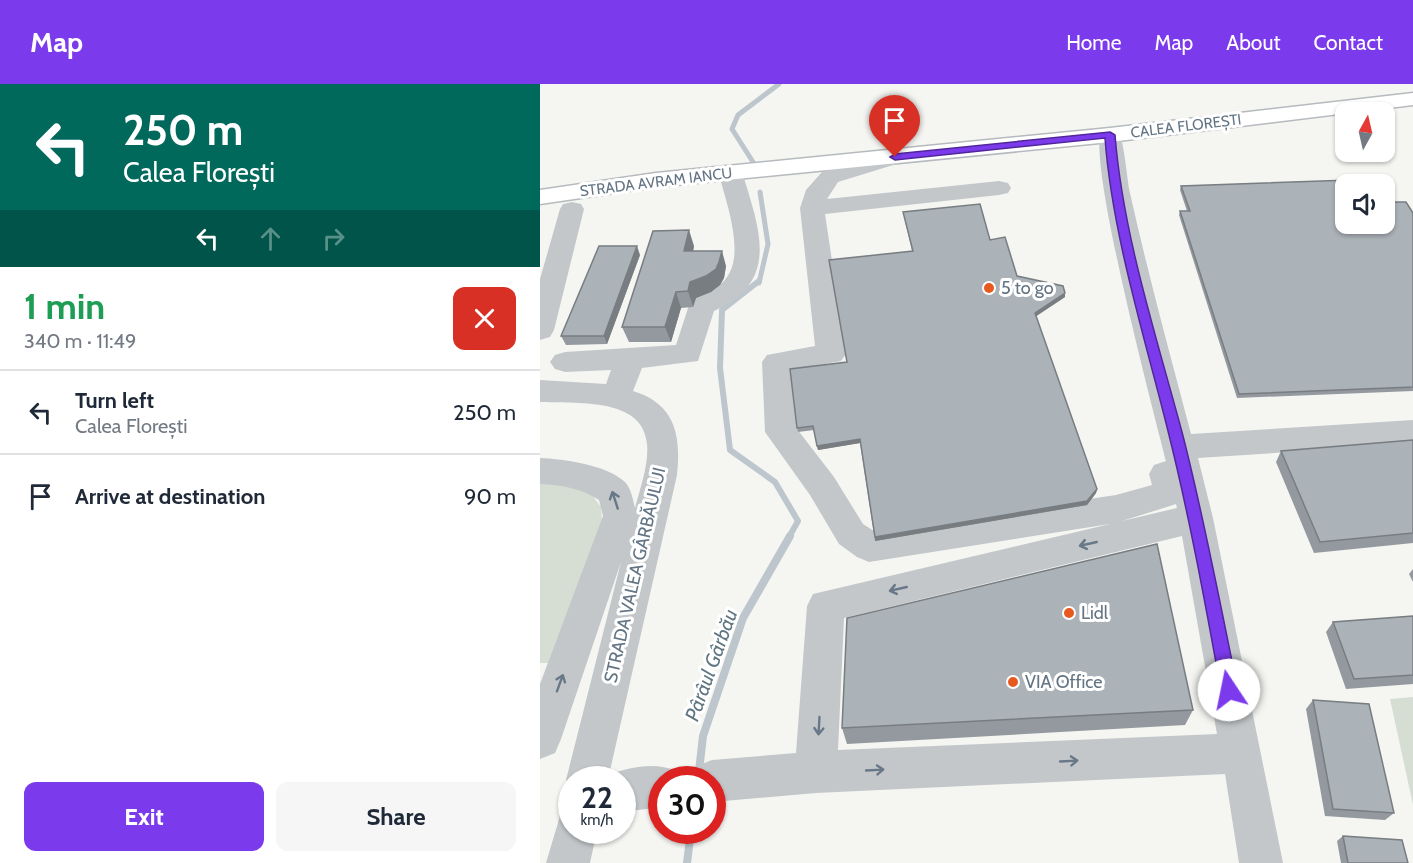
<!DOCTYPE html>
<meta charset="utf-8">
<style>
:root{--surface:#fff;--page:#f6f6f7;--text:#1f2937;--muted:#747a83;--line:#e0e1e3;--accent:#7c3aed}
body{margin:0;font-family:Cabin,sans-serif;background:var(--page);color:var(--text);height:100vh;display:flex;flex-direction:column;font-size:22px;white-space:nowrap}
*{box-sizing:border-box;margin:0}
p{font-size:20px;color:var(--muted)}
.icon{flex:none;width:33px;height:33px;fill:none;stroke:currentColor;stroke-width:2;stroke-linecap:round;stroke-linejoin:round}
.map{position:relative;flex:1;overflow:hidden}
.side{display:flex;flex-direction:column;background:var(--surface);width:540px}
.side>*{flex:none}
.banner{background:#00695c;color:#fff;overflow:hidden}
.needle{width:39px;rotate:8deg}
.controls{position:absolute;left:795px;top:18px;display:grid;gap:12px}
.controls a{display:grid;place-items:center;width:60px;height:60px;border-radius:12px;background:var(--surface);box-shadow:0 2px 4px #0004;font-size:30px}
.speed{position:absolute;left:18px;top:682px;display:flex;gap:12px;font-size:30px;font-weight:700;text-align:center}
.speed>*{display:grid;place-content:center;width:78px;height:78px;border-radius:50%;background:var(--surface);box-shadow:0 2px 4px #0004;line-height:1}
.speed small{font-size:15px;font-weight:400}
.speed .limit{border:9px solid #d22;background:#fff;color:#111}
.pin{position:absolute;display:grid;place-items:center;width:51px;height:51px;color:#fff;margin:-62px -26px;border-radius:50% 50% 50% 0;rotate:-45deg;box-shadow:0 0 6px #0007}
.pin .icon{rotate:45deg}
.me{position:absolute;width:66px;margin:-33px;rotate:349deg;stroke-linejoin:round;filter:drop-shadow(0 0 4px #0008)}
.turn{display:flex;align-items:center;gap:21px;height:126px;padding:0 24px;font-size:27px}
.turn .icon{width:78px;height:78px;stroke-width:2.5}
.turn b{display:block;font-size:42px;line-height:51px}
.lanes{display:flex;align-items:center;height:57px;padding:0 24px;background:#0003;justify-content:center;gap:30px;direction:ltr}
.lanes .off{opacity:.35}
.round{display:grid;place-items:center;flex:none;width:63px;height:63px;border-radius:12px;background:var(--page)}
.overview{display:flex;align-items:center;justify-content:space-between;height:102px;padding:0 24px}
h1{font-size:36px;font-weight:700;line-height:45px;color:#1e9e55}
.cta{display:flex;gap:12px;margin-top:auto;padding:12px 24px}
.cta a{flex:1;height:69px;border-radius:12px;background:var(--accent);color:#fff;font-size:24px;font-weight:700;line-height:69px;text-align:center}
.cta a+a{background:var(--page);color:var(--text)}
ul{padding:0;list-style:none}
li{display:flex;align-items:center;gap:18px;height:84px;padding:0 24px;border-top:2px solid var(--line)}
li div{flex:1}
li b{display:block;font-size:22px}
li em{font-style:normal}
header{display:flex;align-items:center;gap:36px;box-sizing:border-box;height:84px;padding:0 30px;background:var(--accent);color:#fff}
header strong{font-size:28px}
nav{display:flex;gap:33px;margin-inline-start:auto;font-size:21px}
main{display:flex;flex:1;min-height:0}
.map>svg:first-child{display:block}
.green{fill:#d6ddd3}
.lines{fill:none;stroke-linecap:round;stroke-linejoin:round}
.stream-far2{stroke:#bcc6cc;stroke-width:5}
.stream-far1{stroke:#bcc6cc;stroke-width:6}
.stream{stroke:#bcc6cc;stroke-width:8}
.major-casing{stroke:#b6babe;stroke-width:3}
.minor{fill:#c3c7ca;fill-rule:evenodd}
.major{fill:#fff;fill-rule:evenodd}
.wall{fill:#93999e}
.shaded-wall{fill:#787d81}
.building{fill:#abb2b8;stroke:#787d81;stroke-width:1.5}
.oneway{stroke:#687888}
.route{fill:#7c3aed;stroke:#51269a;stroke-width:1.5}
.poi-dot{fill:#e8591f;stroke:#fff;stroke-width:2}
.labels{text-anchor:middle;stroke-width:6;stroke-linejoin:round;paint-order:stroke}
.far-street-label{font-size:15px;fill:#637484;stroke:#fff}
.poi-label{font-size:18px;fill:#637484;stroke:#fff;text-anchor:start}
.street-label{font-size:18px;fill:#637484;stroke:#fff}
.water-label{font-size:20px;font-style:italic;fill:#5f7681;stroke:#fff}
</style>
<header>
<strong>Map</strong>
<nav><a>Home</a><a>Map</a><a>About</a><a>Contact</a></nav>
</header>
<main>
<section class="side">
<div class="banner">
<div class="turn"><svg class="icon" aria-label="left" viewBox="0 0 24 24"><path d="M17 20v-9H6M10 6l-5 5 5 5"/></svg><div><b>250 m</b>Calea Florești</div></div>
<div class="lanes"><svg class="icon" aria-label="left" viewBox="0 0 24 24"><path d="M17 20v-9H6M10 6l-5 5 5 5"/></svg><svg class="icon off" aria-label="ahead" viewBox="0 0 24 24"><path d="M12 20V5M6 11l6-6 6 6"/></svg><svg class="icon off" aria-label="right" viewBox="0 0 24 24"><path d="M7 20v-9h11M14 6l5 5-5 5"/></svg></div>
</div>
<div class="overview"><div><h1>1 min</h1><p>340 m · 11:49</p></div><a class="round" style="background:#d93025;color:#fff"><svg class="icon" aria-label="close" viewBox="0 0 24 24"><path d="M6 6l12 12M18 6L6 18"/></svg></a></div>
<ul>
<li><svg class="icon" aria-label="left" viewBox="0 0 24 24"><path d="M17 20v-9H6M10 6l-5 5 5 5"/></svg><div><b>Turn left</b><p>Calea Florești</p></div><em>250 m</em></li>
<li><svg class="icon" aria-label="arrive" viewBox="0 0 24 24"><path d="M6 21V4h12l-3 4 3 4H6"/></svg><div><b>Arrive at destination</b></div><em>90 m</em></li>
</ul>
<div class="cta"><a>Exit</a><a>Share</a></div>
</section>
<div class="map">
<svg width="873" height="779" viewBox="0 0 873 779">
<rect width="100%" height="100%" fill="#f5f6f2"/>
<path class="green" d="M0,397L49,407L61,423L62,437L8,579H0Z
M873,613V721L850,615Z"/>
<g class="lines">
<path class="stream-far2" d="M213,78L192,45L198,31L239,0
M219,199L228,160L220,108"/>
<path class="stream-far1" d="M219,197L182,226L180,284L190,366L235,398L258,437L249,453"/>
<path class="stream" d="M158,696L163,652L203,534L250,452
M147,779L151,747"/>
<g class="major-casing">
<path id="major" d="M873,9V21L570,58L116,103L0,120V106L116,89L570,44Z"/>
</g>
<path class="minor" d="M570,44L578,46C584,55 587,95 590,109C608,190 630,270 651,350L873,336V360L658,374L673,434L743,779H699L685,690L276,709L172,718V696H151L157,682L172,676L256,669L267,522L273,510L570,440L329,478L317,473L299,460L270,411L225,348L222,278L227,271L275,262L260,124L266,106L282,88L355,66L363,68L367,73L363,78L298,98L287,115L459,97L468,99L471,104L468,109L459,111L285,130L306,270L301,277L252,286L257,345L294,393L323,440L334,447L576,411L612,401L609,390L614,381L626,377C615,333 545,70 562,46ZM636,420L637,424L582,437L630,422ZM642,452L677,650L298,666L304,534Z
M191,84L199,86L203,91C220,147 240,198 174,227L158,277L102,284L93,307C136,320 141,352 137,391L69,691C91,682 116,678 137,687L141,696H122V723L82,728V696H32V710L26,696L81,478L21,655L15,669L0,675V600L63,432L59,416C40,404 22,401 0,400V374C24,375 67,381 85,398C91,404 93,416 95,424C100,404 109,381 107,360C103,312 34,320 0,318V296L66,300L71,286L25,288L15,285L10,278L15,271L25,268L136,261L151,215C164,210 179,205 187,193C205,169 186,117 179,91L183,86Z
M32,118L41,120L44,125L14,246L10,253L0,256V195L20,125L23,120Z
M32,727V747H57L50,779H6L20,732Z"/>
<use href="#major" class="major"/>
</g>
<path class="wall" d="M641,102L853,118L873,129V307L697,314L639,131L640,127H647L640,106Z
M363,128L450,156L477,192L525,209V213L496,232L557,405L556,409L547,421L335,457L320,359L278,366L274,346L258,348L257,344L307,278L372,167Z
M154,162L153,167L186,182L184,194L180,201L171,208L156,214L153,223L141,224L131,258H89L82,243Z
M100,171L67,260L26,261L21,252Z
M873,356V459L774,469L736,378L741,367Z
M873,485V498L869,490Z
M873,532V600L806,605L786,548L793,538Z
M773,616L854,729L845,736L785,732L766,625Z
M653,626L645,641L307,660L302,644Z
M803,752L868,779H801L797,757Z"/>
<path class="shaded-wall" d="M149,146L154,162L150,183L144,167Z
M97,162L100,171L67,260L64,252Z
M182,167L186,182L184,194L180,201L171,208L156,214L153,223L148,207L150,198Z
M136,208L141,224L131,258L125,243Z
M525,209V213L495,233V229Z
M320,355V359L278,366L277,362Z
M557,405L556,409L547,421L335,457V453Z"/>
<path class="building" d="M839,95L843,100H806V140H844V104L853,118H866L873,129V303L699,310L640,127H650L641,102Z
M440,120L450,156L465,153L477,192L523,202L525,209L495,229L557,405L547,417L335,453L320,355L277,362L273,342L257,344L250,285L307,278L289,176L373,167L363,128Z
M149,146L144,167H182L179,178L176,185L166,192L150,198L148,207L136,208L125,243H82L113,147Z
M59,162H97L64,252H21Z
M873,356V449L780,458L741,367Z
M617,460L653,626L302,644L307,534Z
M873,532V591L814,595L793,538Z
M773,616L829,620L854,729L793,725Z
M803,752L862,756L868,779H808Z"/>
<defs><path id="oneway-shaft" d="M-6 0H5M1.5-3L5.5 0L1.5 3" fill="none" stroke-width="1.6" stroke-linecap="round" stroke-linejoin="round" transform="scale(1.5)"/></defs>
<g class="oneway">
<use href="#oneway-shaft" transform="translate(75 416) rotate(-108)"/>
<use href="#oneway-shaft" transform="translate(548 460) rotate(167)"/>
<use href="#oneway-shaft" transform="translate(358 505) rotate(167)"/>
<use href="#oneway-shaft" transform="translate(20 599) rotate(-70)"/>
<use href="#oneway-shaft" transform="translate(279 642) rotate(93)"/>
<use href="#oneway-shaft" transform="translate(529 677) rotate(-3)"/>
<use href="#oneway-shaft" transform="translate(335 686) rotate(-3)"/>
</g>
<path class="route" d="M570,48L575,51C583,151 616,251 642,348C664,433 680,520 698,606L695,612L689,614L684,612L681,606C665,518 649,430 627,343C604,251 572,149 565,54L355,76L350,73L355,70Z"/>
<g class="poi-dot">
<circle cx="449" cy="204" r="6"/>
<circle cx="529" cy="529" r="6"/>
<circle cx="473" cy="598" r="6"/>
</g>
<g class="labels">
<g class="far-street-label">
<text transform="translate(646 42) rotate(-7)" y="5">CALEA FLOREȘTI</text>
<text transform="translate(116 98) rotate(-7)" y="5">STRADA AVRAM IANCU</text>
</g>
<g class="poi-label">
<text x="461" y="210">5 to go</text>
<text x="541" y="535">Lidl</text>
<text x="485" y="604">VIA Office</text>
</g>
<g class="street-label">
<text transform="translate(95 491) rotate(-77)" y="6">STRADA VALEA GÂRBĂULUI</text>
</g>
<g class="water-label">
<text transform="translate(171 581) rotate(-70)" y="7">Pârâul Gârbău</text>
</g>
</g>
</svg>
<div class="controls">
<a><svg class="needle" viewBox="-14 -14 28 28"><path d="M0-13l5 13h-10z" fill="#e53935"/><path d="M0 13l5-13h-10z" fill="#747a83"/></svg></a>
<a><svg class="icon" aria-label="sound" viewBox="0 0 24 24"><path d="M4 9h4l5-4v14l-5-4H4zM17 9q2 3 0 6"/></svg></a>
</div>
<div class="speed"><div>22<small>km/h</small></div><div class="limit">30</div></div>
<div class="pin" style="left:355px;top:73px;background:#d93025"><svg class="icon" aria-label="arrive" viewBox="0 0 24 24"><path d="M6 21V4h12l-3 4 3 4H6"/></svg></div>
<svg class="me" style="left:689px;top:606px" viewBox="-20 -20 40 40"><circle r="19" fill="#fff"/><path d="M0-13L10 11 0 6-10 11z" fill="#7c3aed"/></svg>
</div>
</main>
